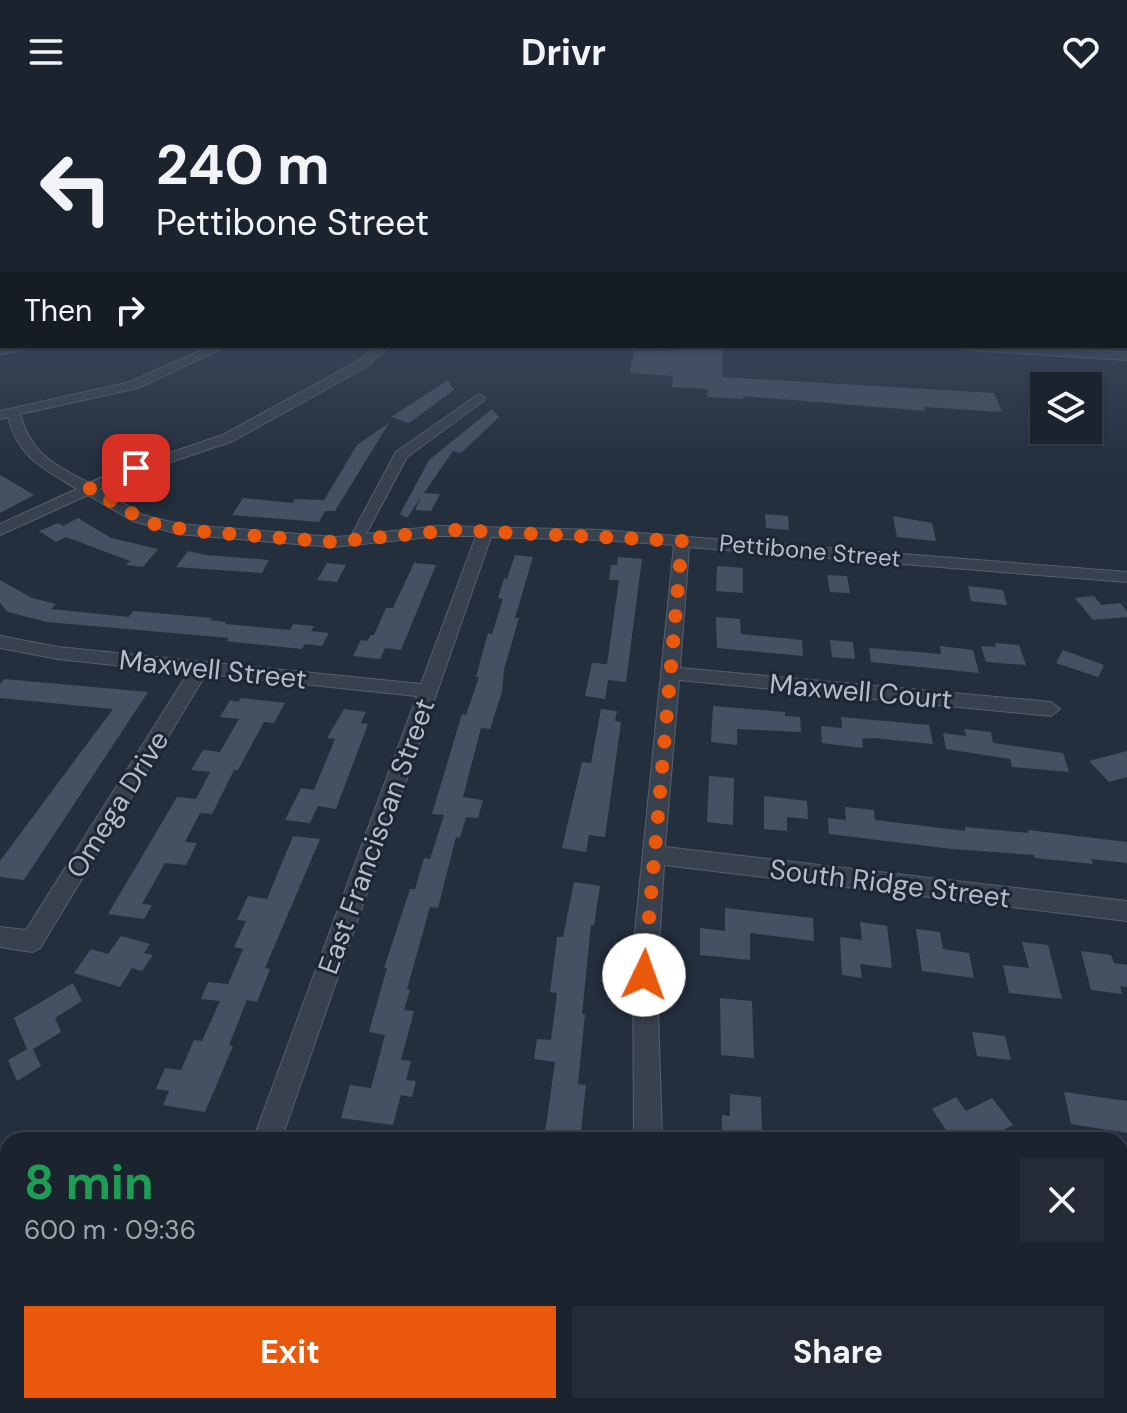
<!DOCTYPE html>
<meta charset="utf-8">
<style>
:root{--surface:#1b232e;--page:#242b36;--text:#f1f3f6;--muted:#a0a4aa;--line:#39404a;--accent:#ea580c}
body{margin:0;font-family:"DM Sans",sans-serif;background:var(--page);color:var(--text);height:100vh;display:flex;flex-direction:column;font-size:30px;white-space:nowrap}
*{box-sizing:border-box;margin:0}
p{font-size:26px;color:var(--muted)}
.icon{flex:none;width:44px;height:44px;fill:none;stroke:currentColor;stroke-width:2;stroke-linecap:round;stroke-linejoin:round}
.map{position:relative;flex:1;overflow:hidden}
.details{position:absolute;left:0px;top:1028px;width:1128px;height:282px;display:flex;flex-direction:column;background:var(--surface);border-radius:24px 24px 0 0;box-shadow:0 2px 6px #0004,0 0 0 2px var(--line)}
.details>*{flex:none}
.hud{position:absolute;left:0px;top:0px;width:1128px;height:244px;box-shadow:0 2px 6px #0004,0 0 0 2px var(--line);background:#1b232e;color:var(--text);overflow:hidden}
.controls{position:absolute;left:1030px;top:268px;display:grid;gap:16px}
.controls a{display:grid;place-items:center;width:72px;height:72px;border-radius:0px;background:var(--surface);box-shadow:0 2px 6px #0004,0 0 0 2px var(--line);font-size:40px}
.pin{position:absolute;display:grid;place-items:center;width:68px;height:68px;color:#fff;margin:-34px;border-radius:16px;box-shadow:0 4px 12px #0006}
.me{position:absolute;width:88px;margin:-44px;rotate:3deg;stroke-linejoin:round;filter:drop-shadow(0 0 6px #0008)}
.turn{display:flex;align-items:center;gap:28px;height:168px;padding:0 24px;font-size:36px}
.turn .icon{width:104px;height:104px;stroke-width:2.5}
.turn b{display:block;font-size:56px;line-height:68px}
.then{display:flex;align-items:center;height:76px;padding:0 24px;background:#0003;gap:16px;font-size:30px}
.round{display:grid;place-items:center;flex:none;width:84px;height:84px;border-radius:0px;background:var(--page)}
.summary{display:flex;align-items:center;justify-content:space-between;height:136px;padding:0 24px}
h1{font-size:48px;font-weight:700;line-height:60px;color:#1e9e55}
.action{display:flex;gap:16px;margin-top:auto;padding:16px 24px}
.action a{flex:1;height:92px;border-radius:0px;background:var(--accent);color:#fff;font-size:32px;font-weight:700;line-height:92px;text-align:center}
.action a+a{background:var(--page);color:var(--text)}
header{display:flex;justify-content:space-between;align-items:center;height:104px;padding:0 24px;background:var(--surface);font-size:36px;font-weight:700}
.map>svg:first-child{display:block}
.building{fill:#455162}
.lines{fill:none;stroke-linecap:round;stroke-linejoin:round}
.minor-casing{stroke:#565f6c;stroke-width:2}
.minor{fill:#38414e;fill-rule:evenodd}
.route{stroke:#ea580c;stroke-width:14;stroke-dasharray:0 25.2}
.labels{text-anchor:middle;stroke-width:6;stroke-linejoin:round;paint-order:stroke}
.far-street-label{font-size:24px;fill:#b4bcc9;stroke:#1d2633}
.street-label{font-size:28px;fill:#b4bcc9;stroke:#1d2633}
</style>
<header><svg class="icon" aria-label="menu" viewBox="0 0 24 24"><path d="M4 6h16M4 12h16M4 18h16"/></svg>Drivr<svg class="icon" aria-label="heart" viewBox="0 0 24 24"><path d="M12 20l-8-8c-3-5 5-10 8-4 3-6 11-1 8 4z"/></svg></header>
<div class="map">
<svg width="1127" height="1309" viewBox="0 0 1127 1309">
<rect width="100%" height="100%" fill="#242f3e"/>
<path class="building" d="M678,242H723L722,273L994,289L1002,308L924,303L925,307L743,292V295L707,293L708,285L672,283L673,272L630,269L634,247L678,246Z
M448,276L454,286L409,319L391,313Z
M492,305L499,313L461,349L453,347L424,389L440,390L431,407L415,406L421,393L407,414L400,410L429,356Z
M389,319L335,407H325L319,418L232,411L243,394L293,399L295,395L324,396L357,341Z
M0,371L34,391L0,409Z
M765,410L788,412L789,426L766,424Z
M893,412L932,419L936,437L897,433Z
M78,414L111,434L158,445L143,463L126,461L130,457L66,433L56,438L39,427L58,419L63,422Z
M188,447L206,451L269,456L262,469L176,463Z
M515,451L533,453L515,514H519L504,565L502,588L490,625L481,624L463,693L483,696L478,714L466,713L460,734L456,733L438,804L430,803L407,885L410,886L404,906L414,907L401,956L411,957L406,976L416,977L412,993L401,991L393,1021L341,1014L350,981L371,984L385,931L369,928L387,864H384L410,785H415L424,754L430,755L444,711L432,710L462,610L466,611L479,573H476L488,529L492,530L503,495L498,494L504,474L507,475Z
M618,453L642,455L626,578L608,576L605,595L585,592L592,559L607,560L619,476H609L611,461H617Z
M327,459L346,461L337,478L317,476Z
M414,459L436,461L401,546L385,544L380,555L353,552L361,536L367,537L371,531H374L386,504H393Z
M717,462L743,464V489L716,487Z
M827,471L847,472L850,489L830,488Z
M0,476L32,494L56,500L51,505L129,513L133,507L212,514L210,516L226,518L225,520L290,526L293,520L314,522L311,527L329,529L322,542L305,540L302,545L226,537L229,534L47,518L8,508L0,499Z
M968,482L1003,486L1007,501L971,497Z
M1094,492L1101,501L1120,499L1127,507V513L1093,516L1075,494Z
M716,513L740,515L741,530L802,536L803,552L717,544Z
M830,536L853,538L855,555L832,553Z
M995,539L1019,541L1026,561L986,558L981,542L996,543Z
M940,542L973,546L979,569L871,558L869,544L941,550Z
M1063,546L1104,561L1098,573L1056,559Z
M4,575L148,588L24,776L0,773V757L113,605L0,594V580Z
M241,594L285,599L274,619L264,618L238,666H234L212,710L200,709L185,738L197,739L186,761L165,759L142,800L152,801L144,815L108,810L177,693L196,695L210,668L191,666L203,646L220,648L239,615L220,613L230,596L238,598Z
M713,602L785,608V612L800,613L801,628L737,625V641L711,638Z
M344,605L366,608L361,619L368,620L336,705L318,702L310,719L285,716L301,684L314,686L335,635L327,634Z
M601,605L617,607L615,617L621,618L605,733L589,731L586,748L562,744L582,658L591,659Z
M841,613L929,621L933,640L873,634L862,635L863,644L822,639L821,622L842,624Z
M964,625L991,628L993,639L1063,649L1069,668L1012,663L1010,655L946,645L943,629L966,632Z
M1127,647V673L1109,678L1089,657Z
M709,672L734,674L733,721L707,718Z
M764,692L807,697L808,715L787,713V727L764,725Z
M845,703L874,706L875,716L965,727V723L1029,729L1028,726L1127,738V759L1091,755L1093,760L1035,754L1034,751L952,745L829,730L828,714L846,716Z
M293,732L320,735L265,864L270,865L257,898L247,896L229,941L233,942L205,1008L163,1001L169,987L156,985L165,964L181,966L194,936L202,937L220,897L201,895L208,878L228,880L243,845L234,843L246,817L237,816L248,792L267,795Z
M574,778L600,782L594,821H591L582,910H585L578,980L586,981L580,1036H544L555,958L534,955L537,935L551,936L557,889L550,888L557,833H563Z
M725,804L813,814L814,837L750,829V856L700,851V824L725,827Z
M860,818L887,822L892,864L860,860L862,874L842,871L840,833L862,836Z
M916,825L940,828L943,845L969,849L974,874L922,867Z
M121,832L150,840L144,849L153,851L142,867L132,864L120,883L74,869L91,845L108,850Z
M1022,838L1048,841L1062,895L1009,889L1003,861L1029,864Z
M1081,847L1111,851L1114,859L1127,861V883L1120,882L1122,890L1091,886Z
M73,879L82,897L55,914L61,928L33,945L41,962L17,977L8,956L27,945L14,914Z
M720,894L752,897L754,954L721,951Z
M972,928L1005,932L1011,956L977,952Z
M1064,988L1127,997V1029L1071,1020Z
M730,990L761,993L762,1036H722V1011L730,1012Z
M956,993L966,1007L992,994L1013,1021L983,1036H953L932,1005Z"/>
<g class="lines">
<g class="minor-casing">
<path id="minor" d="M0,185H2L0,192Z
M1126,195H1127V201H1126Z
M34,242L32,244L0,250V244Z
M211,242H227L138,284L20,310C31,351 54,360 89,379L116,367L223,331L358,257L377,242H390L366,263L233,337L126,373L99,385L143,411L179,420L333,433L351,432L396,348L479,290L485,294L483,297L407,353L366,430L439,422L601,426L1127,468V478L689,443L680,564L1051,598L1060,605L1051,612L679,576L665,743L1127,797V817L664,761L657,872L662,1036H634L633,848L674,441L601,436L491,433L281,1036H253L417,592L206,570L40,844L32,848L0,843V823L26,826L188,569L58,555L0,544V532L58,543L421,580L476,432H439L333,443L178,430L133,417L88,391L0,431V420L77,385C44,365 18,354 8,313L0,315V307L130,278Z
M948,242L1127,248V256L954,245Z
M155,1302H189L186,1309H152Z
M584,1302H618L617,1309H583Z"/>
</g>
<use href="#minor" class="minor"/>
</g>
<linearGradient id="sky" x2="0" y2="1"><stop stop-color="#141a22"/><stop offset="0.5" stop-color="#3f4d63"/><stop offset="1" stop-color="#3f4d63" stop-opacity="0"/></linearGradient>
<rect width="1127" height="367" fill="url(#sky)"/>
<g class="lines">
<path class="route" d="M136,364L89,385L149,419L194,427L333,438L454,426L682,437L644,871"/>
</g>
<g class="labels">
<g class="far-street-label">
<text transform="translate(810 447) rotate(5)" y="8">Pettibone Street</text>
</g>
<g class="street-label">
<text transform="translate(213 565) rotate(6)" y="10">Maxwell Street</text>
<text transform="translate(861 587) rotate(5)" y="10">Maxwell Court</text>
<text transform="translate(117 700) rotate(-58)" y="10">Omega Drive</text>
<text transform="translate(376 732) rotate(-70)" y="10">East Franciscan Street</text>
<text transform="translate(890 779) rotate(7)" y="10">South Ridge Street</text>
</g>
</g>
</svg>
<div class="controls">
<a><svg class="icon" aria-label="layers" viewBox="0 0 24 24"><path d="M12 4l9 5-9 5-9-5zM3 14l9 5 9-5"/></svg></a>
</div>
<div class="pin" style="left:136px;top:364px;background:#d93025"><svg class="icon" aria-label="arrive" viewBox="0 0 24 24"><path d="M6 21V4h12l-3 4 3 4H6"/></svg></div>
<svg class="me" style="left:644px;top:871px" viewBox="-20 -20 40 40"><circle r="19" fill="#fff"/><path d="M0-13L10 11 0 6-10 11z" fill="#ea580c"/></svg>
<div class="hud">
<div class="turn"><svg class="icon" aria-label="left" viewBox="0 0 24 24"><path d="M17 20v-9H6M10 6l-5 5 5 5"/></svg><div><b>240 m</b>Pettibone Street</div></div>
<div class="then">Then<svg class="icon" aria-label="right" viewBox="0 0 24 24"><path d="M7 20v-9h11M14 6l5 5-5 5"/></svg></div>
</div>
<section class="details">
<div class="summary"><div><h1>8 min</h1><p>600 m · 09:36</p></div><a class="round"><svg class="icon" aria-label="close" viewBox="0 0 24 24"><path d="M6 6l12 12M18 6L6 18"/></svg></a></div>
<div class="action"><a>Exit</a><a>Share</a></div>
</section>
</div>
